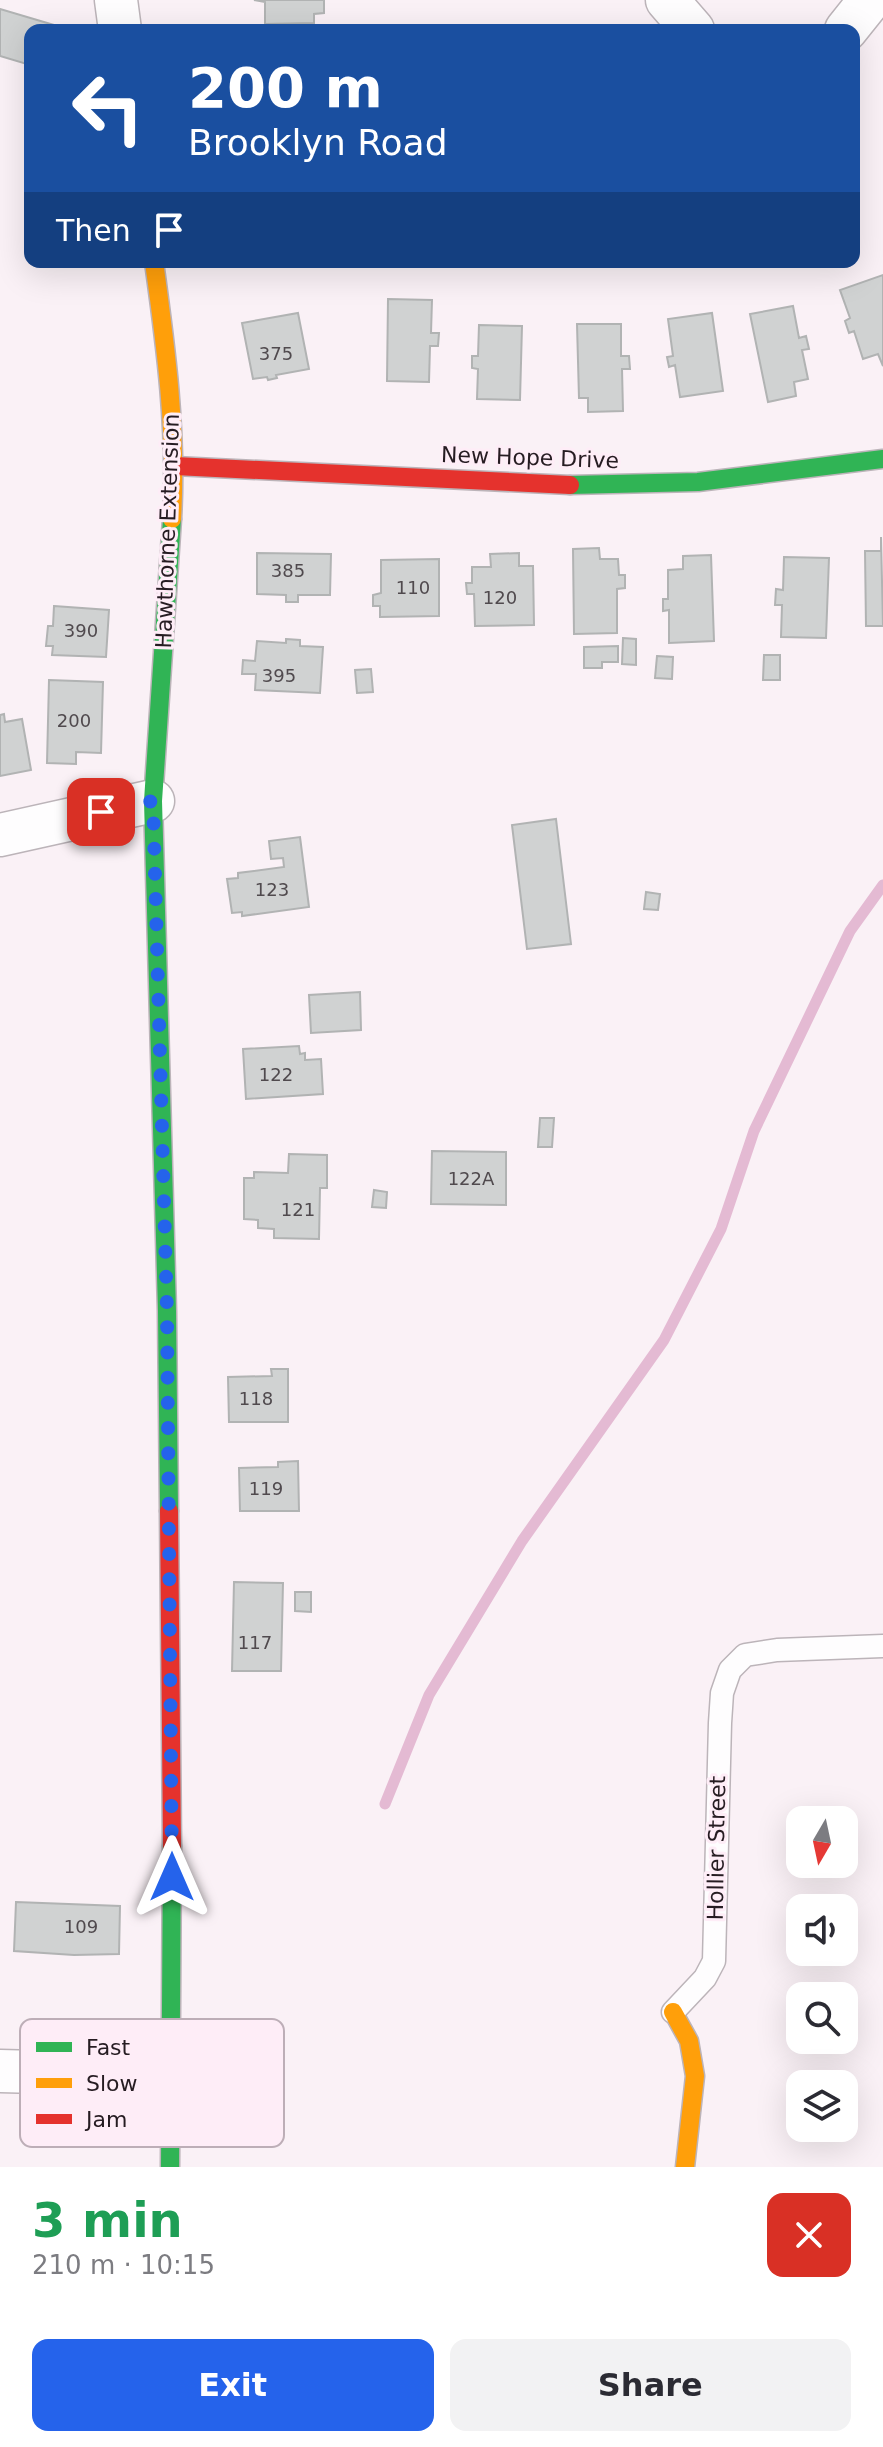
<!DOCTYPE html>
<meta charset="utf-8">
<style>
:root{--surface:#fff;--page:#f2f2f3;--text:#2b2b33;--muted:#7c7c81;--accent:#2563eb}
body{margin:0;font-family:"DejaVu Sans",sans-serif;background:var(--page);color:var(--text);height:100vh;display:flex;flex-direction:column;font-size:30px;white-space:nowrap}
*{box-sizing:border-box;margin:0}
p{font-size:26px;color:var(--muted)}
.icon{flex:none;width:44px;height:44px;fill:none;stroke:currentColor;stroke-width:2;stroke-linecap:round;stroke-linejoin:round}
.map{position:relative;height:2167px;overflow:hidden}
.drawer{display:flex;flex-direction:column;background:var(--surface);flex:1}
.drawer>*{flex:none}
.top-card{position:absolute;left:24px;top:24px;width:836px;height:244px;border-radius:16px;box-shadow:0 8px 32px #0002;background:#1a4fa0;color:#fff;overflow:hidden}
.needle{width:52px;rotate:189deg}
.controls{position:absolute;left:786px;top:1806px;display:grid;gap:16px}
.controls a{display:grid;place-items:center;width:72px;height:72px;border-radius:16px;background:var(--surface);box-shadow:0 8px 32px #0002;font-size:40px}
.pin{position:absolute;display:grid;place-items:center;width:68px;height:68px;color:#fff;margin:-34px;border-radius:16px;box-shadow:0 4px 12px #0006}
.me{position:absolute;width:88px;margin:-44px;rotate:0deg;stroke-linejoin:round;filter:drop-shadow(0 0 6px #0008)}
.turn{display:flex;align-items:center;gap:28px;height:168px;padding:0 32px;font-size:36px}
.turn .icon{width:104px;height:104px;stroke-width:2.5}
.turn b{display:block;font-size:56px;line-height:68px}
.then{display:flex;align-items:center;height:76px;padding:0 32px;background:#0003;gap:16px;font-size:30px}
.round{display:grid;place-items:center;flex:none;width:84px;height:84px;border-radius:16px;background:var(--page)}
.summary{display:flex;align-items:center;justify-content:space-between;height:136px;padding:0 32px}
h1{font-size:48px;font-weight:700;line-height:60px;color:#1e9e55}
.action{display:flex;gap:16px;margin-top:auto;padding:16px 32px}
.action a{flex:1;height:92px;border-radius:16px;background:var(--accent);color:#fff;font-size:32px;font-weight:700;line-height:92px;text-align:center}
.action a+a{background:var(--page);color:var(--text)}
.map>svg:first-child{display:block}
.lines{fill:none;stroke-linecap:round;stroke-linejoin:round}
.stream{stroke:#e4bad3;stroke-width:11}
.building{fill:#d0d2d2;stroke:#b1b3b3;stroke-width:2}
.lane-casing{stroke:#bcb4b9;stroke-width:25}
.street-casing{stroke:#bcb4b9;stroke-width:45}
.fast-casing{stroke:#bcb4b9;stroke-width:21}
.slow-casing{stroke:#bcb4b9;stroke-width:21}
.jam-casing{stroke:#bcb4b9;stroke-width:21}
.lane{stroke:#fefdfe;stroke-width:22}
.street{stroke:#fefdfe;stroke-width:42}
.fast{stroke:#30b455;stroke-width:18}
.slow{stroke:#ff9f0a;stroke-width:18}
.jam{stroke:#e5322d;stroke-width:18}
.route{stroke:#2563eb;stroke-width:14;stroke-dasharray:0 25.2}
.labels{text-anchor:middle;stroke-width:6;stroke-linejoin:round;paint-order:stroke}
.number-label{font-size:18px;fill:#504a4e}
.street-label{font-size:22px;fill:#261c22;stroke:#feedf7}
.key{fill:#feedf7;stroke:#bdaeb7;stroke-width:2}
.key-label{font-size:22px;fill:#261c22}
</style>
<div class="map">
<svg width="883" height="2167" viewBox="0 0 883 2167">
<rect width="100%" height="100%" fill="#faf1f6"/>
<g class="lines">
<path class="stream" d="M385,1804L429,1695L522,1541L664,1340L721,1229L754,1131L850,931L883,885"/>
</g>
<path class="building" d="M254,0H324V13L314,14V23L265,24V2Z
M0,9L54,25L53,30H30V65L0,56Z
M883,275V366L878,354L863,359L854,331L849,333L845,321L850,318L840,290Z
M388,299L432,300L431,333H439L438,346H430L429,382L387,381Z
M793,306L799,338L806,336L809,349L802,350L808,379L794,382L796,396L768,402L750,314Z
M298,313L309,369L276,375L277,378L268,380L267,377L253,379L242,323Z
M712,313L723,391L680,397L675,365L669,367L667,357L673,356L668,319Z
M577,324H621V356H629L630,369H622L623,411L588,412V398H579Z
M479,325L522,326L520,400L477,399L478,369L472,368V356H478Z
M881,537L883,626H866L865,551H881Z
M599,548L600,559H618L619,575H625V588L617,589V633L574,634L573,549Z
M257,553L331,554L330,595H298V602H286V595L257,594Z
M519,553V566H533L534,625L475,626L474,594H467L466,583H472V567H491L490,554Z
M711,555L714,641L669,643V610L663,611V599H668V570L683,569V556Z
M784,557L829,558L826,638L781,637L782,605H775L776,589L783,590Z
M439,559V616L380,617V606H373V595L381,593V560Z
M54,606L109,610L106,657L52,655L53,646H46L48,626H53Z
M623,638L636,639V665L622,664Z
M286,639L300,640V646L323,647L320,693L255,690L256,674H242L243,660L255,661L257,641L286,643Z
M618,646V662H602V668H584V647Z
M764,655H780V680H763Z
M657,656L673,657L672,679L655,678Z
M371,669L373,692L357,693L355,670Z
M49,680L103,682L101,753L76,752V764L47,763Z
M4,714L5,722L22,719L31,770L0,776V715Z
M556,819L571,944L527,949L512,825Z
M300,837L309,907L242,916V912L232,913L227,879L238,878V873L284,867L283,858L271,859L269,841Z
M646,892L660,894L658,910L644,909Z
M360,992L361,1030L311,1033L309,995Z
M299,1046L300,1054L305,1053V1060L321,1059L323,1094L246,1099L243,1049Z
M540,1118H554L552,1147H538Z
M432,1151L506,1152V1205L431,1204Z
M289,1154L327,1155V1188H320L319,1239L274,1238V1229L258,1228V1220L244,1219V1178H254V1172L288,1173Z
M374,1190L387,1192L386,1208L372,1207Z
M271,1369H288V1422H229L228,1377L272,1376Z
M298,1461L299,1511H240L239,1468L278,1467V1462Z
M234,1582L283,1583L281,1671H232Z
M295,1592H311V1612L295,1611Z
M16,1902L120,1906L119,1954L74,1955L14,1951Z"/>
<g class="lines">
<g class="lane-casing">
<path id="lane" d="M673,2012L705,1978L714,1961L720,1723L722,1693L730,1670L745,1655L777,1650L883,1646"/>
</g>
<g class="street-casing">
<path id="street" d="M116,0L120,30
M667,0L693,30
M846,30L870,0
M0,835L153,801
M0,2071L75,2073"/>
</g>
<g class="fast-casing">
<path id="fast" d="M570,485L698,482L883,459
M169,1511L167,1311L153,801L172,519
M170,2167L172,1846"/>
</g>
<g class="slow-casing">
<path id="slow" d="M154,262C166,348 177,431 172,519
M673,2012L689,2041L695,2076L685,2167"/>
</g>
<g class="jam-casing">
<path id="jam" d="M175,466L570,485
M169,1511L172,1846"/>
</g>
<use href="#lane" class="lane"/>
<use href="#street" class="street"/>
<use href="#fast" class="fast"/>
<use href="#slow" class="slow"/>
<use href="#jam" class="jam"/>
</g>
<g class="lines">
<path class="route" d="M101,812L153,801L167,1311L172,1877"/>
</g>
<g class="labels">
<g class="number-label">
<text x="276" y="360">375</text>
<text x="288" y="577">385</text>
<text x="413" y="594">110</text>
<text x="500" y="604">120</text>
<text x="81" y="637">390</text>
<text x="279" y="682">395</text>
<text x="74" y="727">200</text>
<text x="272" y="896">123</text>
<text x="276" y="1081">122</text>
<text x="471" y="1185">122A</text>
<text x="298" y="1216">121</text>
<text x="256" y="1405">118</text>
<text x="266" y="1495">119</text>
<text x="255" y="1649">117</text>
<text x="81" y="1933">109</text>
</g>
<g class="street-label">
<text transform="translate(530 457) rotate(2)" y="8">New Hope Drive</text>
<text transform="translate(167 531) rotate(-88)" y="8">Hawthorne Extension</text>
<text transform="translate(716 1848) rotate(-89)" y="8">Hollier Street</text>
</g>
</g>
<rect x="20" y="2019" width="264" height="128" rx="12" class="key"/>
<rect x="36" y="2042" width="36" height="10" fill="#30b455"/>
<rect x="36" y="2078" width="36" height="10" fill="#ff9f0a"/>
<rect x="36" y="2114" width="36" height="10" fill="#e5322d"/>
<g class="key-label">
<text x="86" y="2055">Fast</text>
<text x="86" y="2091">Slow</text>
<text x="86" y="2127">Jam</text>
</g>
</svg>
<div class="controls">
<a><svg class="needle" viewBox="-14 -14 28 28"><path d="M0-13l5 13h-10z" fill="#e53935"/><path d="M0 13l5-13h-10z" fill="#7c7c81"/></svg></a>
<a><svg class="icon" aria-label="sound" viewBox="0 0 24 24"><path d="M4 9h4l5-4v14l-5-4H4zM17 9q2 3 0 6"/></svg></a>
<a><svg class="icon" aria-label="search" viewBox="0 0 24 24"><circle cx="10" cy="10" r="6"/><path d="M15 15l6 6"/></svg></a>
<a><svg class="icon" aria-label="layers" viewBox="0 0 24 24"><path d="M12 4l9 5-9 5-9-5zM3 14l9 5 9-5"/></svg></a>
</div>
<div class="pin" style="left:101px;top:812px;background:#d93025"><svg class="icon" aria-label="arrive" viewBox="0 0 24 24"><path d="M6 21V4h12l-3 4 3 4H6"/></svg></div>
<svg class="me" style="left:172px;top:1877px" viewBox="-20 -20 40 40"><path d="M0-17L14 15 0 8-14 15z" fill="#2563eb" stroke="#fff" stroke-width="4"/></svg>
<div class="top-card">
<div class="turn"><svg class="icon" aria-label="left" viewBox="0 0 24 24"><path d="M17 20v-9H6M10 6l-5 5 5 5"/></svg><div><b>200 m</b>Brooklyn Road</div></div>
<div class="then">Then<svg class="icon" aria-label="arrive" viewBox="0 0 24 24"><path d="M6 21V4h12l-3 4 3 4H6"/></svg></div>
</div>
</div>
<section class="drawer">
<div class="summary"><div><h1>3 min</h1><p>210 m · 10:15</p></div><a class="round" style="background:#d93025;color:#fff"><svg class="icon" aria-label="close" viewBox="0 0 24 24"><path d="M6 6l12 12M18 6L6 18"/></svg></a></div>
<div class="action"><a>Exit</a><a>Share</a></div>
</section>
